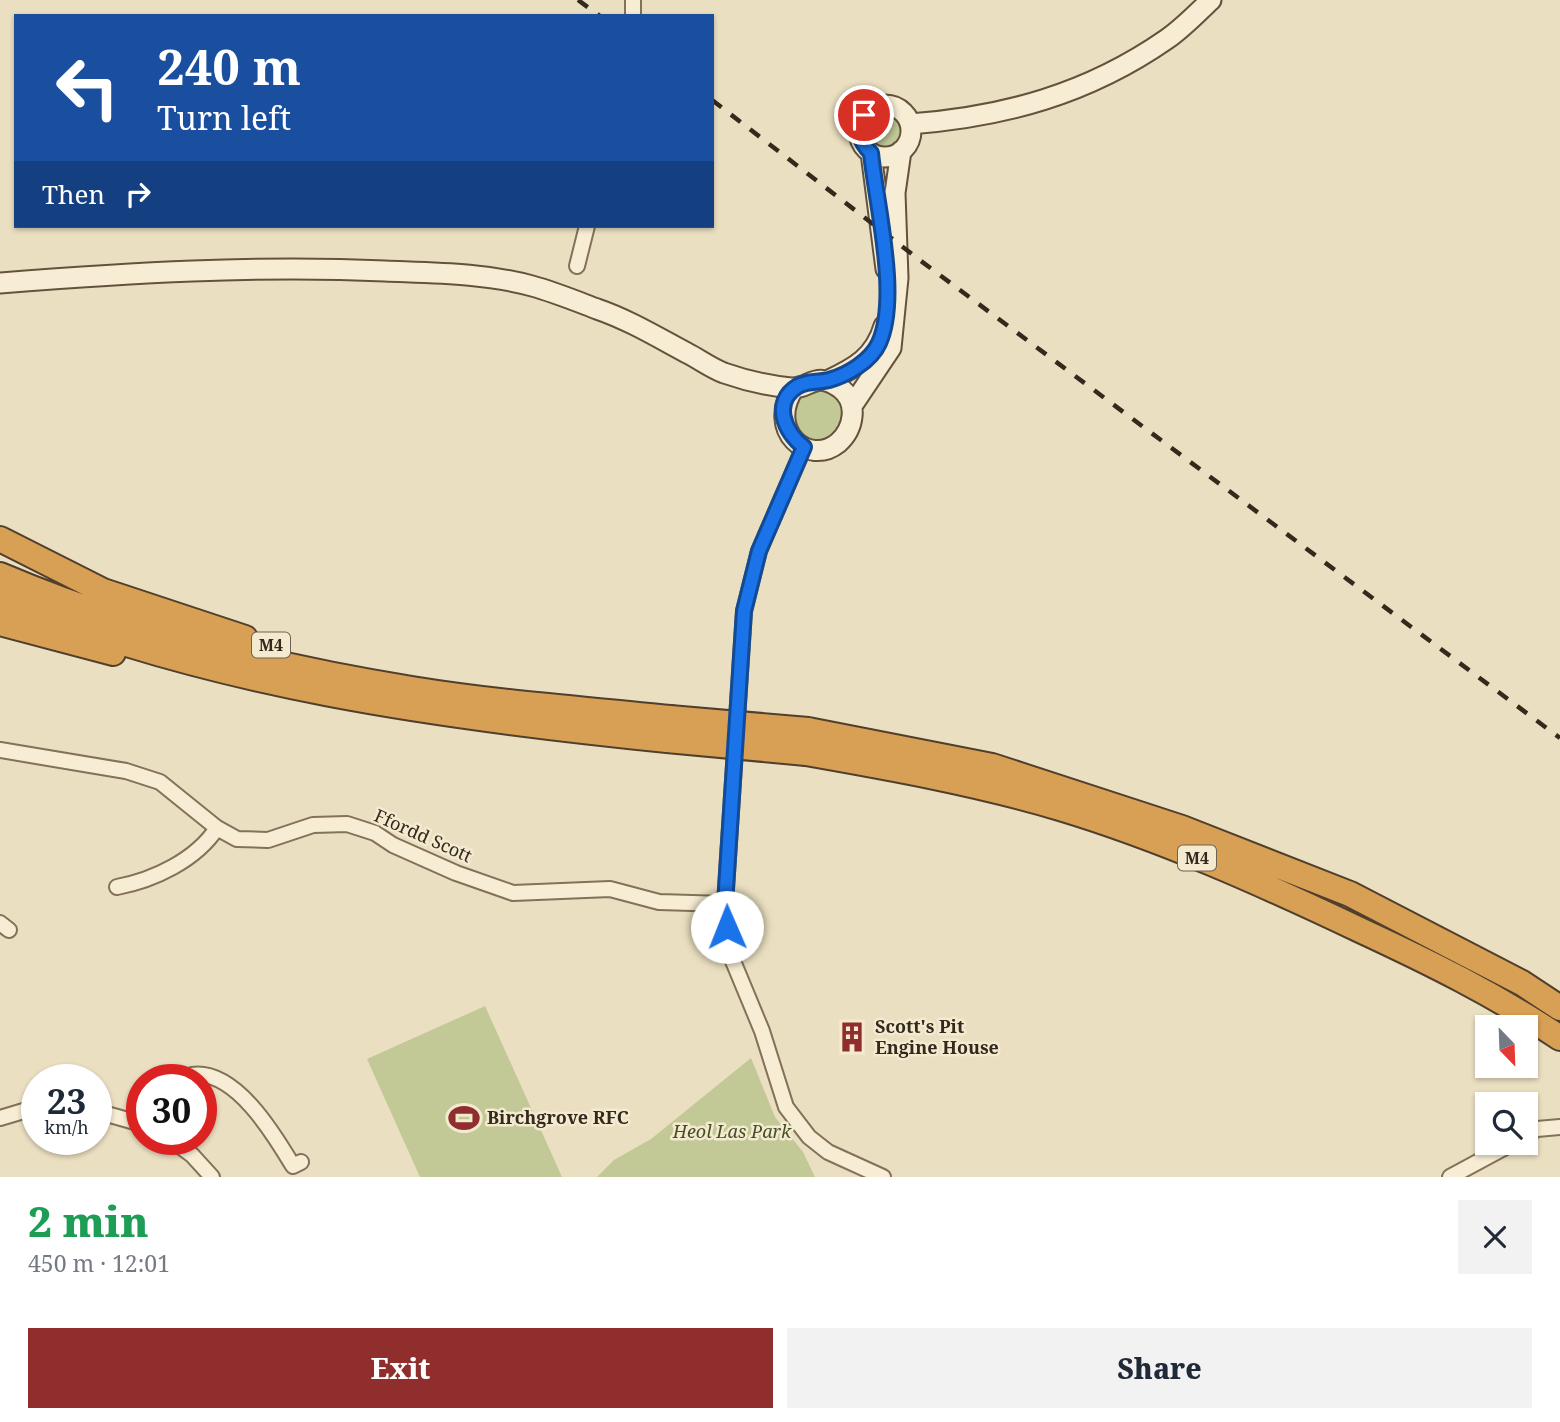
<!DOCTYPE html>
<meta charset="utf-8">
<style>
:root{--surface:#fff;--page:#f2f2f3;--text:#1f2937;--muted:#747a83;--accent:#8f2e2d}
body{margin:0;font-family:"Noto Serif",serif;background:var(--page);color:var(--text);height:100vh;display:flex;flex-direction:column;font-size:26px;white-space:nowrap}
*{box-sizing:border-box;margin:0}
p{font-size:23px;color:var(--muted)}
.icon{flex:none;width:38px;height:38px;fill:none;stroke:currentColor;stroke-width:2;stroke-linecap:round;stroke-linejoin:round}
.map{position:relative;height:1177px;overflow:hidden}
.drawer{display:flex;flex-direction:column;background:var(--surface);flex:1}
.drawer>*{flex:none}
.banner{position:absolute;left:14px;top:14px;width:700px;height:214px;border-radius:0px;box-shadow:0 2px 5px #0004;background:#1a4fa0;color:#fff;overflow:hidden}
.needle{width:46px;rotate:157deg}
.controls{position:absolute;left:1475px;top:1015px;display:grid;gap:14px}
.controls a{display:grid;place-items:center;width:63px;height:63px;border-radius:0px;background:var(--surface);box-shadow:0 2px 5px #0004;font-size:35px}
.speed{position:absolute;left:21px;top:1064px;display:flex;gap:14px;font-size:35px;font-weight:700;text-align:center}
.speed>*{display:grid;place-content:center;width:91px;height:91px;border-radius:50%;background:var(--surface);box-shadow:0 2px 5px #0004;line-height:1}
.speed small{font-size:18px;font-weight:400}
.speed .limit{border:10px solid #d22;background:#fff;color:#111}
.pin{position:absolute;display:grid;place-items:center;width:60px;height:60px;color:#fff;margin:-30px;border:4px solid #fff;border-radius:50%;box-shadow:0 2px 7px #0007}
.me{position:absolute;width:77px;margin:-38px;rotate:359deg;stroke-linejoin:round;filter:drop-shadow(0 0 5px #0008)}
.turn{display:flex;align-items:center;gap:24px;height:147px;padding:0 28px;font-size:32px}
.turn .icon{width:91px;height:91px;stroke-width:2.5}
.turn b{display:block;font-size:49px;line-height:60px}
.then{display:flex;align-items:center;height:66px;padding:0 28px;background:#0003;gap:14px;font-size:26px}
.round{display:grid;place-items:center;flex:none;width:74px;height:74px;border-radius:0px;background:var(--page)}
.head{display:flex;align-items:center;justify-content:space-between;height:119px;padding:0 28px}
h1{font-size:42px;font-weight:800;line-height:52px;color:#1e9e55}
.primary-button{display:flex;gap:14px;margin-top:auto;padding:14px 28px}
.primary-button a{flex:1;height:80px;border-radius:0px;background:var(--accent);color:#fff;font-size:28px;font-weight:800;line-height:80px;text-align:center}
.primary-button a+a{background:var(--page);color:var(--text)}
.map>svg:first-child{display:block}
.green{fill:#c2c896}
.building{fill:#c79b79;stroke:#815b41;stroke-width:2}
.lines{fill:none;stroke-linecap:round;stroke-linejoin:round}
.minor-casing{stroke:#83715a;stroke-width:18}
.secondary-casing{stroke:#65523d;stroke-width:23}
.motorway-casing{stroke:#513f2e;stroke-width:28}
.minor{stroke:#f7edd4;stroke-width:14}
.secondary{stroke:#f7edd4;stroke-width:19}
.motorway{stroke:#d7a055;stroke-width:24}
.rail{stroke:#34291d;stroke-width:4.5;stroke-dasharray:12 12;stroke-linecap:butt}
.motorway-bridge-casing{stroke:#513f2e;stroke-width:28;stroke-linecap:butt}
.motorway-bridge{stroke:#d7a055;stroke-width:24}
.route-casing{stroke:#114b97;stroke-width:18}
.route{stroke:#1a73e8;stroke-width:12}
.labels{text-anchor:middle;stroke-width:5;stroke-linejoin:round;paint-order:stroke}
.shield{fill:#f3ead0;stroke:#6d6353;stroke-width:2}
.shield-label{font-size:16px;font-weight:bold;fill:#34291d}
.street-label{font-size:18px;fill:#34291d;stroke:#f3ead0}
.poi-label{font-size:18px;font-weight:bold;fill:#34291d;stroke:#f3ead0;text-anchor:start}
.park-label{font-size:18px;font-style:italic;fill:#444f25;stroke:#f3ead0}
</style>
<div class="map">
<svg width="1560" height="1177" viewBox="0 0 1560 1177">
<rect width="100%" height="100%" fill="#ebdfc1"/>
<path class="green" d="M869 131a17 17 0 1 1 34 0a17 17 0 1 1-34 0Z
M793 415a25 25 0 1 1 50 0a25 25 0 1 1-50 0Z
M485,1006L562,1177H420L367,1059Z
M751,1058L775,1117L803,1152L815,1177H597L614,1160L651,1139Z"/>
<path class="building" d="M849,1027L863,1036L861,1045L858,1044L856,1048L841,1038Z"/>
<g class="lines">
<g class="minor-casing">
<path id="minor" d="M633,0V16
M577,266L587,226
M804,447L759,551L744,611L725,904L728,949L762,1031L786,1107L809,1137L828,1152L883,1177
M0,750L126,771L160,782L217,828L237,839L268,840L313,825L347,824L375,833L393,845L456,873L513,893L610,889L659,902L725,904
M117,887C154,880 196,860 217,828
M0,923L9,930
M188,1080L192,1075C235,1069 274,1134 293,1166L301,1162
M96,1111L142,1124
M0,1118L37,1107
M1526,1135L1537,1129L1560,1127
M170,1139L192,1155L212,1177
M1450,1177L1513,1143"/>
</g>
<g class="secondary-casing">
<path id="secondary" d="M859 131a26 26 0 1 1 52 0a26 26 0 1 1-52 0Z
M910,124C1004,117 1088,94 1167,39C1183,28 1197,13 1211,0
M871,153L886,269
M0,283C129,273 256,265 385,271C434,273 485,273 532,286C554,292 576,301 597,309C629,320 657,337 687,353C699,359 711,368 724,373C744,380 771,386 791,388C811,389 814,370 840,388C859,402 854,429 838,443C808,467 766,430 794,388
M827,381C855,368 875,357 884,326
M852,406L891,348L898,278L895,193L901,151"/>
</g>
<g class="motorway-casing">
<path id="motorway" d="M0,539L103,591L245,638
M0,575C130,630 273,667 412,689C498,703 584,709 670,718
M0,599C213,686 439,717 667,740
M0,623L113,653
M808,730L992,766L1182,828L1350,894L1522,983L1560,1008
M806,753C891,768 976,783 1060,808C1163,839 1263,884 1360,930C1429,962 1496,995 1560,1038"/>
</g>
<use href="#minor" class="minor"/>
<use href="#secondary" class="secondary"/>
<use href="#motorway" class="motorway"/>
<path class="rail" d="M578,0L600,16
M712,100L921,261L1560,738"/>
<g class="motorway-bridge-casing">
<path id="motorway-bridge" d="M670,718L808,730
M667,740L806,753"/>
</g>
<use href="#motorway-bridge" class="motorway-bridge"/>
</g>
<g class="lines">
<g class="route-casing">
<path id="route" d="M727,927L725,904L744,611L759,551L804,447C785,433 771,402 798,386C809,380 817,383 829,380C847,375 871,361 879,343C900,297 876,203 871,153C859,141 857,130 864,115"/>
</g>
<use href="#route" class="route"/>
</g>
<defs>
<g id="building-bare" transform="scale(2.415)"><path d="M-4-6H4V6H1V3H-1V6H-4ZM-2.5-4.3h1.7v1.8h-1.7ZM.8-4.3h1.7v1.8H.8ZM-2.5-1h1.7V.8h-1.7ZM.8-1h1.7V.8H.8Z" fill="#8f2e2d" stroke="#f3ead0" stroke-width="2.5" paint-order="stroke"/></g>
<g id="stadium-bare" transform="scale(2.415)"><path d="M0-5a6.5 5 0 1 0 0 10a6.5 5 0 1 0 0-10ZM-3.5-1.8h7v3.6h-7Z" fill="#8f2e2d" stroke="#f3ead0" stroke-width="2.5" paint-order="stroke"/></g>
</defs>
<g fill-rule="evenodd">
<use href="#building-bare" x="852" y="1037"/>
<use href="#stadium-bare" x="464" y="1118"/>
</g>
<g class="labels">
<g class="shield">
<rect x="252" y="632.5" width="38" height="25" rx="5"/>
<rect x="1178" y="845.5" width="38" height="25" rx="5"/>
</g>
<g class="shield-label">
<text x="271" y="651">M4</text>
<text x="1197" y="864">M4</text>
</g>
<g class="street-label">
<text transform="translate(423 836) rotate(24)" y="6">Ffordd Scott</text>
</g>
<g class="poi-label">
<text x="875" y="1033">Scott's Pit<tspan x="875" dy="21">Engine House</tspan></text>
<text x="487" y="1124">Birchgrove RFC</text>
</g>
<g class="park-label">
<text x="732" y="1138">Heol Las Park</text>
</g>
</g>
</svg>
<div class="controls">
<a><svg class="needle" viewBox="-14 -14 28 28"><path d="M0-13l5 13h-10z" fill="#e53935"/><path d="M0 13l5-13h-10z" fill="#747a83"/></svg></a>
<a><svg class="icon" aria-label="search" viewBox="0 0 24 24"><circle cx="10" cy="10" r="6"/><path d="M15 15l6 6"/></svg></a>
</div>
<div class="speed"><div>23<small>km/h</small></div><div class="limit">30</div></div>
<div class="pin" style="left:864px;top:115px;background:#d93025"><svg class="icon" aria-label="arrive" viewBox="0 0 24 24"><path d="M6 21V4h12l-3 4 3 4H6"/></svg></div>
<svg class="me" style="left:727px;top:927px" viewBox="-20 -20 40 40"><circle r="19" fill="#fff"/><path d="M0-13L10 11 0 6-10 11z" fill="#1a73e8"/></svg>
<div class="banner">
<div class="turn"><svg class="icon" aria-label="left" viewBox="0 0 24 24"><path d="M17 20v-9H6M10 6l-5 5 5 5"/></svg><div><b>240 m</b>Turn left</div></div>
<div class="then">Then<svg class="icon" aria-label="right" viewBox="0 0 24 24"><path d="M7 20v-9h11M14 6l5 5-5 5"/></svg></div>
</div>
</div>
<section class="drawer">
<div class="head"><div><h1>2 min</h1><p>450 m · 12:01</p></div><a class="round"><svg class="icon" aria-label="close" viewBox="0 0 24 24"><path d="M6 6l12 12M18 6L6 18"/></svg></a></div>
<div class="primary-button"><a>Exit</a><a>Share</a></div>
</section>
